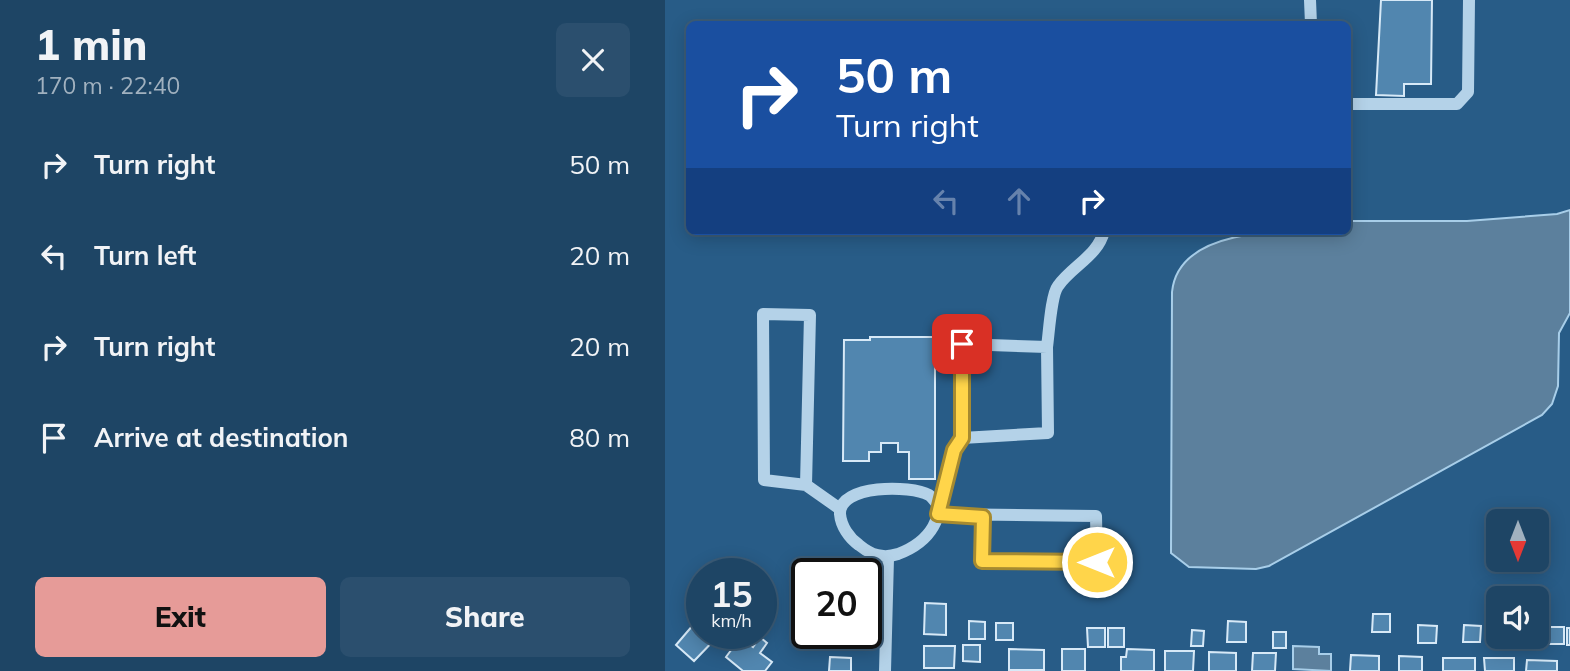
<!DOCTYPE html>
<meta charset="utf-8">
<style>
:root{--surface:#1e4565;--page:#2b4f6e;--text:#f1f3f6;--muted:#a1b1bf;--line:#3c5d79;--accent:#e69b98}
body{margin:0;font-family:Mulish,sans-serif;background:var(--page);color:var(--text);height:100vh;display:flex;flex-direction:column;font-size:26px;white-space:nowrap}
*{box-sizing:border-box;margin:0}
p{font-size:23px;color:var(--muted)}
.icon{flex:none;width:38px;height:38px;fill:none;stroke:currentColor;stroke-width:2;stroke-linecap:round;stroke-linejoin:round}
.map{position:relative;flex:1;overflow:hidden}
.details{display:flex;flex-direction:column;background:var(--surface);width:665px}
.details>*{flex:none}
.top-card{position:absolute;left:21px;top:21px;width:665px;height:214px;border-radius:10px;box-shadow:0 4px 18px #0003,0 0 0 2px var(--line);background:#1a4fa0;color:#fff;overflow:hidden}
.needle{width:46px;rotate:180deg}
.controls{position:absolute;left:821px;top:509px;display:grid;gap:14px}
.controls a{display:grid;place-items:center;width:63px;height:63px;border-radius:10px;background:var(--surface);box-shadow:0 4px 18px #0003,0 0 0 2px var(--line);font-size:35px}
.speed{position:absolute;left:21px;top:558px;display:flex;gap:14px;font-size:35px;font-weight:700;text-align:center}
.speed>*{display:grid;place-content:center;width:91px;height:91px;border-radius:50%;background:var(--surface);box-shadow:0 4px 18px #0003,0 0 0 2px var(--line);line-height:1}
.speed small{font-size:18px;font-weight:400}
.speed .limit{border:4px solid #111;border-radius:10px;background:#fff;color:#111}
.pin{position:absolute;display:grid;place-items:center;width:60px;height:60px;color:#fff;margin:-30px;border-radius:14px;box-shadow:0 4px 10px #0006}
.me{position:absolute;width:77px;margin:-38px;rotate:270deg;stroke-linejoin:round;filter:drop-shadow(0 0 5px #0008)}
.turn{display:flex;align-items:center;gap:24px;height:147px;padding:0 35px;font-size:32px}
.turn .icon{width:91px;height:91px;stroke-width:2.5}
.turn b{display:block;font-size:49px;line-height:60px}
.lanes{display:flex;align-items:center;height:66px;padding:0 35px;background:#0003;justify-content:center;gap:35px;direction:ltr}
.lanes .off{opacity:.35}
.round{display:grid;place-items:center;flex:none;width:74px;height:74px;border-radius:10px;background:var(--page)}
.headline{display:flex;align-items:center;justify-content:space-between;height:119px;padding:0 35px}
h1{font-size:42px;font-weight:800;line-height:52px}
.action{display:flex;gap:14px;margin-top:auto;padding:14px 35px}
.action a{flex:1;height:80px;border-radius:10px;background:var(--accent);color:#111;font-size:28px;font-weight:800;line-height:80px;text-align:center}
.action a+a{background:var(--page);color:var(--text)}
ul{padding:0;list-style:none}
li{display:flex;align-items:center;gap:21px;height:91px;padding:0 35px}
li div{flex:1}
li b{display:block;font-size:26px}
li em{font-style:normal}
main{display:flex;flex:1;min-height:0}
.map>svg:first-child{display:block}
.water{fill:#5c809d;stroke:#a8cee9;stroke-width:2}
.building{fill:#5186af;stroke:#d7e9f7;stroke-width:2}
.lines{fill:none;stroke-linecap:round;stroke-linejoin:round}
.minor{stroke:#b4d2e8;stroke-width:12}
.route-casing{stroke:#a68a30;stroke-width:18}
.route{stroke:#ffd54a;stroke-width:12}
</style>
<main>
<section class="details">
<div class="headline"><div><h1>1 min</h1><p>170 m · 22:40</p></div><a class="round"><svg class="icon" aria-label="close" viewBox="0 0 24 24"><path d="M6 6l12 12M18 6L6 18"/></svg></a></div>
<ul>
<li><svg class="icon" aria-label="right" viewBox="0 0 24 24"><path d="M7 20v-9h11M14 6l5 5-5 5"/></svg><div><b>Turn right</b></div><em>50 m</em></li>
<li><svg class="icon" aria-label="left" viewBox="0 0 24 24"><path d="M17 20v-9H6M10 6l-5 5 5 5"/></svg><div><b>Turn left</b></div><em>20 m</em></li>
<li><svg class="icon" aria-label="right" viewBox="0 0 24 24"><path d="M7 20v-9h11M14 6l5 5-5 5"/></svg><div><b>Turn right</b></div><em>20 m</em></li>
<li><svg class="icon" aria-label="arrive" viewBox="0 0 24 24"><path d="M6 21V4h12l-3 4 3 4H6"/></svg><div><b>Arrive at destination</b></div><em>80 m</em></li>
</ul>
<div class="action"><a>Exit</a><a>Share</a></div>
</section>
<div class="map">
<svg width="905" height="671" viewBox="0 0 905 671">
<rect width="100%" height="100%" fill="#285c87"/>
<path class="water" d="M905,210V313L894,333L893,386L887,404L877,415L604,566L591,569L524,567L506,553L507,292C514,223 632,231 682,231L683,221H802L892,214Z
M628,646L654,647V654H666V671L628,669Z"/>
<path class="building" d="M716,0H767L766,84H739V96L711,95Z
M205,337H270V479H244V452H233V443H216V452H204V461H178L179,340H205Z
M260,603L281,604V635L259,634Z
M708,614H725V632H707Z
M34,618L37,634L54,635L29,661L11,645Z
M304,621L320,622V639H304Z
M563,621L581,622V642H562Z
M331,623H348V640H331Z
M753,625L772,626L771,643H753Z
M799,625L816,626L815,642H798Z
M881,627H899V644H881Z
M422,628H440V647H423Z
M443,628H459V647H443Z
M902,628H905V645H902Z
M527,630L539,631L538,646H526Z
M608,632H621V648H608Z
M162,634H185H183V648L163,649Z
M95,637L102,643L95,653L107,662L100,671H78L61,657L75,638L88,647Z
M842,637H858V643L842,644Z
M298,645H315V662L298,661Z
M259,646H290L289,668H259Z
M344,649L379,650V670H344Z
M397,649H420V671H397Z
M462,649L489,650V671H456V657H461Z
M500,651H529L528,671H500Z
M544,652L571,653V671H544Z
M588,653H611L610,671H587Z
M686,655L714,656V671H685Z
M734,656L757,657V671H734Z
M165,657L186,658V671H164Z
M778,658H810V671H778Z
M819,658H849V671H820Z
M862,660L892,661V671H861Z"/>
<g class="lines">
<path class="minor" d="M645,0L646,24
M682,104H792L803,92L804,0
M382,347C384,333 386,295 393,286C407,266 433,256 439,231
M141,485L99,480L98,314L145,315L141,485L175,509
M275,507C271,503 268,498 264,495C246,485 174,484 175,514C176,526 184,538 194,545C206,555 218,559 233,554C294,531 266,482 297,438L383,433L382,347L297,344V438
M273,514L431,516L432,562L317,561L318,517
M220,671L223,558"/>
</g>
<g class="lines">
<g class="route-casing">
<path id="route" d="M297,344V438L289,450L273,514L318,517L317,561L432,562"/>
</g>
<use href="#route" class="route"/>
</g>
</svg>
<div class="controls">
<a><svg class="needle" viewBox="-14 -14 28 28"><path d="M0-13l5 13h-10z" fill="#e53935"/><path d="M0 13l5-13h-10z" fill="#a1b1bf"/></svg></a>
<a><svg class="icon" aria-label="sound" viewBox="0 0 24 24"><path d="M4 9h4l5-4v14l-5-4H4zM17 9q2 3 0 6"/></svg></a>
</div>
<div class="speed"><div>15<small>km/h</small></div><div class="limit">20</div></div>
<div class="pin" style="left:297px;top:344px;background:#d93025"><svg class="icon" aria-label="arrive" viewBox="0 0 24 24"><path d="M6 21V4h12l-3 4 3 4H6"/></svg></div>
<svg class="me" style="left:432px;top:562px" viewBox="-20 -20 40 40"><circle r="17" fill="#ffd54a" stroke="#fff" stroke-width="3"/><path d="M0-11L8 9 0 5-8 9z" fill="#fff"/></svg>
<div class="top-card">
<div class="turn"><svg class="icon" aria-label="right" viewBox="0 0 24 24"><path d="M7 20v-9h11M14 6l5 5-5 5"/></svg><div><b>50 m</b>Turn right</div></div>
<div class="lanes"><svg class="icon off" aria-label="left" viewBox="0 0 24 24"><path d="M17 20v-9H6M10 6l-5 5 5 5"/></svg><svg class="icon off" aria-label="ahead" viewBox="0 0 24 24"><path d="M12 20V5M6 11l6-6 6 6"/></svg><svg class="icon" aria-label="right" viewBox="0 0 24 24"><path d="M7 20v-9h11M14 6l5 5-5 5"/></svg></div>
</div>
</div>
</main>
